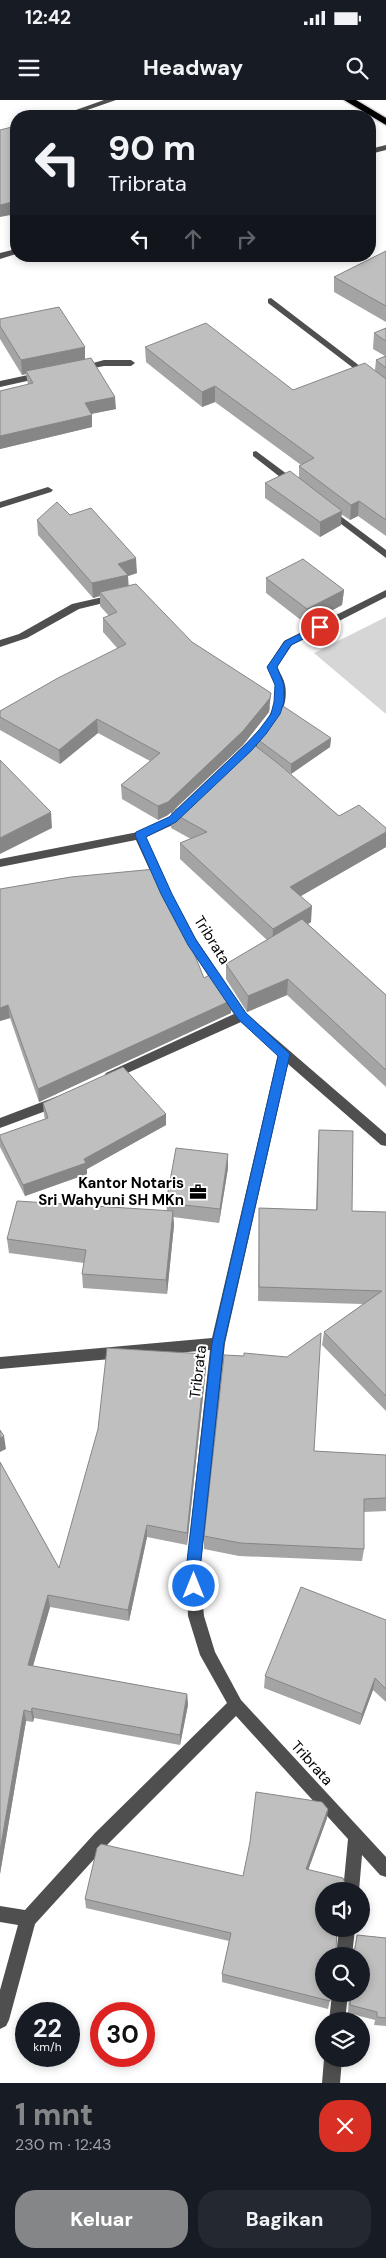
<!DOCTYPE html>
<html lang="id">
<meta charset="utf-8">
<style>
:root{--surface:#171b24;--page:#242831;--text:#f1f3f6;--muted:#9ea1a6;--accent:#858687}
body{margin:0;font-family:"DM Sans",sans-serif;background:var(--page);color:var(--text);height:100vh;display:flex;flex-direction:column;font-size:19px;white-space:nowrap}
*{box-sizing:border-box;margin:0}
p{font-size:16px;color:var(--muted)}
.icon{flex:none;width:28px;height:28px;fill:none;stroke:currentColor;stroke-width:2;stroke-linecap:round;stroke-linejoin:round}
.map{position:relative;height:1983px;overflow:hidden}
.panel{display:flex;flex-direction:column;background:var(--surface);flex:1}
.panel>*{flex:none}
.guide{position:absolute;left:10px;top:10px;width:366px;height:152px;border-radius:20px;box-shadow:0 2px 8px #0003;background:#171b24;color:var(--text);overflow:hidden}
.tools{position:absolute;left:315px;top:1782px;display:grid;gap:10px}
.tools a{display:grid;place-items:center;width:55px;height:55px;border-radius:50%;background:var(--surface);box-shadow:0 2px 8px #0003;font-size:25px}
.speed{position:absolute;left:15px;top:1902px;display:flex;gap:10px;font-size:25px;font-weight:700;text-align:center}
.speed>*{display:grid;place-content:center;width:65px;height:65px;border-radius:50%;background:var(--surface);box-shadow:0 2px 8px #0003;line-height:1}
.speed small{font-size:12px;font-weight:400}
.speed .limit{border:8px solid #d22;background:#fff;color:#111}
.pin{position:absolute;display:grid;place-items:center;width:42px;height:42px;color:#fff;margin:-21px;border:2px solid #fff;border-radius:50%;box-shadow:0 1px 5px #0007}
.me{position:absolute;width:55px;margin:-28px;rotate:0deg;stroke-linejoin:round;filter:drop-shadow(0 0 4px #0008)}
.turn{display:flex;align-items:center;gap:18px;height:105px;padding:0 15px;font-size:22px}
.turn .icon{width:65px;height:65px;stroke-width:2.5}
.turn b{display:block;font-size:35px;line-height:42px}
.lanes{display:flex;align-items:center;height:48px;padding:0 15px;background:#0003;justify-content:center;gap:25px;direction:ltr}
.lanes .off{opacity:.35}
.round{display:grid;place-items:center;flex:none;width:52px;height:52px;border-radius:20px;background:var(--page)}
.headline{display:flex;align-items:center;justify-content:space-between;height:85px;padding:0 15px}
h1{font-size:30px;font-weight:800;line-height:38px;color:var(--accent)}
.action{display:flex;gap:10px;margin-top:auto;padding:10px 15px}
.action a{flex:1;height:58px;border-radius:20px;background:var(--accent);color:#fff;font-size:20px;font-weight:800;line-height:58px;text-align:center}
.action a+a{background:var(--page);color:var(--text)}
.status{display:flex;justify-content:space-between;align-items:center;height:35px;padding:0 25px;background:var(--surface);direction:ltr}
.status svg{height:14px;fill:currentColor}
header{display:flex;justify-content:space-between;align-items:center;height:65px;padding:0 15px;background:var(--surface);font-size:22px;font-weight:800}
.map>svg:first-child{display:block}
.green{fill:#d6d6d6}
.lines{fill:none;stroke-linecap:round;stroke-linejoin:round}
.highway-casing{stroke:#dbdbdb;stroke-width:3}
.minor{fill:#4f4f4f;fill-rule:evenodd}
.highway{fill:#000;fill-rule:evenodd}
.wall{fill:#a4a4a4}
.shaded-wall{fill:#868686}
.building{fill:#bfbfbf;stroke:#868686}
.route{fill:#1a73e8;stroke:#114b97}
.labels{text-anchor:middle;stroke-width:4;stroke-linejoin:round;paint-order:stroke}
.street-label{font-size:15px;fill:#000;stroke:#fff}
.poi-label{font-size:15px;font-weight:bold;fill:#000;stroke:#fff;text-anchor:end}
</style>
<div class="status"><b>12:42</b><svg viewBox="0 0 49 12"><path d="M0 12V9h3v3zM5 12V6h3v6zM10 12V3h3v9zM15 12V0h3v12zM26 1h20v11H26zM47 4h2v5h-2z"/></svg></div>
<header><svg class="icon" aria-label="menu" viewBox="0 0 24 24"><path d="M4 6h16M4 12h16M4 18h16"/></svg>Headway<svg class="icon" aria-label="search" viewBox="0 0 24 24"><circle cx="10" cy="10" r="6"/><path d="M15 15l6 6"/></svg></header>
<div class="map">
<svg width="386" height="1983" viewBox="0 0 386 1983">
<rect width="100%" height="100%" fill="#fff"/>
<path class="green" d="M386,517V614L314,553Z"/>
<g class="lines">
<g class="highway-casing">
<path id="highway" d="M344,0H356L386,18V25Z"/>
</g>
<path class="minor" d="M104,0H116L70,16H59Z
M386,45V50L370,54V49Z
M16,149V154L0,159V153Z
M271,198L386,286V293L268,203V199Z
M104,260H131L135,263L131,266H104L79,271L75,268Z
M42,272L45,273V277L0,287V281Z
M256,351L299,383V387H293L253,356V352Z
M48,387L53,390L51,392L0,408V402Z
M327,406L386,450V458L324,411L322,409Z
M386,490V497L292,545L277,567C280,573 284,579 285,585C291,614 263,640 245,659H237L236,656L237,653C255,636 280,613 275,585C274,579 269,573 267,567L284,541Z
M116,494L121,497L120,499L79,509L27,538L0,547V540L19,534L72,504Z
M183,706L189,710L177,723L146,737L168,785L166,788H158L136,740L0,767V759L138,732L169,717Z
M171,799L175,800L196,839L246,913L386,1034V1046L381,1045L288,964L225,1243L200,1471L204,1516L215,1552L241,1600L386,1757V1777L380,1775L362,1755L359,1791H343L348,1739L236,1616L107,1745L35,1824L9,1920L6,1926L0,1929V1890L18,1825L0,1822V1806L25,1810L95,1733L227,1603L200,1555L188,1516L186,1471L210,1250L0,1269V1257L212,1238L278,955L241,922L114,979H106L104,976L106,973L234,914L188,845L165,803Z
M58,996L62,997L64,1001L62,1005L0,1028V1018Z
M339,1829H355L352,1856H336Z
M332,1894H348L345,1921H329Z
M324,1959H342L340,1983H322Z"/>
<use href="#highway" class="highway"/>
</g>
<path class="wall" d="M386,151V222L334,192V177Z
M0,219L85,260L116,309L91,314L92,327L0,349V291L28,285L26,274L22,275L0,239Z
M386,228V436L358,416L350,420L341,414V425L320,437L265,398V383L299,378V366L301,365L215,302L202,307L146,262L145,247L293,290L375,270L376,260L385,256L373,249L374,233Z
M70,415L137,473L128,476V486L192,542L270,607L269,612L243,645L173,711L178,708L257,647V639L331,638L330,647L291,674L282,667L339,716L386,747L300,796L311,822L308,824L386,895V987L287,895L247,912L226,879V864L267,840L180,759V743L191,739L171,728V712L168,715L158,720L122,699L121,685L150,661L98,633L60,664L0,630V611L118,549L103,532V518L109,516L100,506V496L93,498L38,435L37,420Z
M266,478L344,490L342,505L306,524L266,493Z
M0,789L204,878L232,900L231,913L39,1002L10,918L0,921Z
M43,1003L166,1014V1025L87,1069V1074L25,1096L0,1047V1035L45,1019L44,1015Z
M319,1030L352,1111L386,1112V1311L322,1245L324,1232L363,1204L258,1201L259,1108L316,1110L318,1044Z
M228,1068L219,1123L173,1117L174,1125L167,1194L83,1188L82,1174L84,1163L9,1153L7,1139L167,1111L166,1103Z
M206,1254V1268L187,1445L147,1437L129,1521L50,1507L33,1566L187,1594L188,1605L180,1645L34,1618L33,1622L26,1621L0,1774V1362L59,1468Z
M314,1351L386,1356V1411L364,1412V1449L362,1461L239,1456L204,1449V1436Z
M386,1520V1602L373,1590L360,1625L264,1588L265,1576Z
M327,1718L308,1770L337,1832L336,1849H354L357,1835L386,1838V1926L374,1925L375,1920L348,1913L349,1894H361L324,1856L331,1894L328,1909L222,1882V1874L229,1841L86,1808L85,1799L243,1776Z"/>
<path class="shaded-wall" d="M16,101V114L0,117V105Z
M85,247V262L26,271V274L22,275L21,260Z
M215,286V302L202,307V292Z
M115,297L116,309L85,315V303Z
M92,315V327L0,349V336Z
M359,401L358,416L350,420L351,405Z
M342,411L341,425L320,437V422Z
M136,458L137,473L128,476L129,490L100,492V496L93,498L92,483L118,464Z
M344,490L342,505L306,524L307,509Z
M271,593L269,612L243,645L168,715L158,720V706Z
M97,619L98,633L60,664L59,650Z
M331,638L330,647L291,674V664Z
M51,712L52,728L0,754V738Z
M386,732V747L289,803L290,787Z
M312,806L311,822L272,845L273,829Z
M288,879L287,895L247,912L248,896Z
M232,900L231,913L39,1002L38,989Z
M8,905L10,918L0,921V908Z
M166,1014V1025L87,1069V1074L25,1096L23,1085L84,1059Z
M228,1054V1068L219,1123L220,1109Z
M173,1111L174,1125L167,1194L166,1180Z
M206,1254V1268L187,1445V1433Z
M4,1336L6,1349L0,1352V1338Z
M147,1425V1437L129,1521L128,1510Z
M48,1495L50,1507L30,1576L28,1565Z
M375,1578L373,1590L360,1625L362,1614Z
M187,1594L188,1605L180,1645V1635Z
M32,1608L34,1618L33,1622L31,1612Z
M24,1610L26,1621L0,1774V1751Z
M328,1709L327,1718L305,1779L306,1769Z"/>
<path class="building" d="M62,12L65,16H47Z
M16,26V101L0,105V30Z
M386,151V206L334,177Z
M59,207L85,247L21,260L0,226V219Z
M206,223L293,290L365,263L386,279V420L359,401L351,405L299,366L314,358L215,286L202,292L145,247Z
M386,228V241L374,233Z
M386,256V268L376,260Z
M91,258L115,297L85,303L92,315L0,336V291L33,283L26,271Z
M290,371L342,411L320,422L265,383Z
M57,402L70,415L91,408L136,458L118,464L128,475L92,483L37,420Z
M303,459L344,490L307,509L266,478Z
M136,484L192,542L271,593L270,598L243,631L168,702L158,706L121,685L160,653L97,619L59,650L0,617V611L58,578L126,544L103,518L117,512L100,492Z
M283,606L331,638L291,664L257,639Z
M249,641L280,665L339,716L359,705L386,728V732L290,787L312,806L273,829L180,743L207,732L171,712L178,708Z
M0,660L51,712L0,738Z
M155,769L183,826L204,878L213,873L232,900L38,989L8,905L0,908V789L71,777Z
M302,819L386,895V970L288,879L248,896L226,864Z
M123,967L166,1014L84,1059L86,1063L23,1085L0,1038V1035L48,1018L43,1003Z
M319,1030L353,1031L352,1111L386,1112V1296L324,1232L382,1191L259,1187V1108L317,1110Z
M176,1048L228,1054L220,1109L166,1103Z
M17,1101L173,1111L166,1180L82,1174L86,1150L7,1139Z
M321,1233L314,1351L386,1355V1398L364,1399V1449L240,1443L204,1436L224,1255L244,1256V1253L287,1257Z
M107,1248L206,1254L187,1433L147,1425L128,1510L48,1495L28,1565L187,1594L180,1635L32,1608L31,1612L24,1610L0,1751V1362L59,1468L98,1329Z
M0,1330L4,1336L0,1338Z
M301,1487L386,1520V1589L375,1578L362,1614L265,1576Z
M256,1692L322,1702L328,1709L306,1769L343,1778L345,1784L344,1791H324V1829H337L336,1849H355L357,1835L386,1838V1918L377,1917V1912L350,1905L351,1894H361V1856H324V1894H331L330,1901L222,1874L231,1833L85,1799L97,1748L101,1744L243,1776L250,1742Z"/>
<path class="route" d="M320,524L324,525V529L291,545L277,567L284,585V602L280,614L266,634L251,651L176,722L146,737L172,794L196,840L246,913L290,954L224,1243L200,1470L201,1486L199,1490L194,1492L189,1490L186,1470L212,1243L278,956L238,919L188,845L161,794L135,735L136,732L169,717L244,646L259,630L271,614L274,602L275,585L267,567L285,541Z"/>
<defs>
<g id="office-bare" transform="scale(1.35)"><path d="M-6-3h4V-5.5h4V-3h4V5H-6ZM-1-4.5V-3h2v-1.5ZM-6 0V1H6V0Z" fill="#000" stroke="#fff" stroke-width="2.5" paint-order="stroke"/></g>
</defs>
<g fill-rule="evenodd">
<use href="#office-bare" x="198" y="1092"/>
</g>
<g class="labels">
<g class="street-label">
<text transform="translate(212 840) rotate(58)" y="5">Tribrata</text>
<text transform="translate(198 1272) rotate(-83)" y="5">Tribrata</text>
<text transform="translate(312 1663) rotate(48)" y="5">Tribrata</text>
</g>
<g class="poi-label">
<text x="184" y="1088">Kantor Notaris<tspan x="184" dy="17">Sri Wahyuni SH MKn</tspan></text>
</g>
</g>
</svg>
<div class="tools">
<a><svg class="icon" aria-label="sound" viewBox="0 0 24 24"><path d="M4 9h4l5-4v14l-5-4H4zM17 9q2 3 0 6"/></svg></a>
<a><svg class="icon" aria-label="search" viewBox="0 0 24 24"><circle cx="10" cy="10" r="6"/><path d="M15 15l6 6"/></svg></a>
<a><svg class="icon" aria-label="layers" viewBox="0 0 24 24"><path d="M12 4l9 5-9 5-9-5zM3 14l9 5 9-5"/></svg></a>
</div>
<div class="speed"><div>22<small>km/h</small></div><div class="limit">30</div></div>
<div class="pin" style="left:320px;top:527px;background:#d93025"><svg class="icon" aria-label="arrive" viewBox="0 0 24 24"><path d="M6 21V4h12l-3 4 3 4H6"/></svg></div>
<svg class="me" style="left:194px;top:1486px" viewBox="-20 -20 40 40"><circle r="17" fill="#1a73e8" stroke="#fff" stroke-width="3"/><path d="M0-11L8 9 0 5-8 9z" fill="#fff"/></svg>
<div class="guide">
<div class="turn"><svg class="icon" aria-label="left" viewBox="0 0 24 24"><path d="M17 20v-9H6M10 6l-5 5 5 5"/></svg><div><b>90 m</b>Tribrata</div></div>
<div class="lanes"><svg class="icon" aria-label="left" viewBox="0 0 24 24"><path d="M17 20v-9H6M10 6l-5 5 5 5"/></svg><svg class="icon off" aria-label="ahead" viewBox="0 0 24 24"><path d="M12 20V5M6 11l6-6 6 6"/></svg><svg class="icon off" aria-label="right" viewBox="0 0 24 24"><path d="M7 20v-9h11M14 6l5 5-5 5"/></svg></div>
</div>
</div>
<section class="panel">
<div class="headline"><div><h1>1 mnt</h1><p>230 m · 12:43</p></div><a class="round" style="background:#d93025;color:#fff"><svg class="icon" aria-label="close" viewBox="0 0 24 24"><path d="M6 6l12 12M18 6L6 18"/></svg></a></div>
<div class="action"><a>Keluar</a><a>Bagikan</a></div>
</section>
